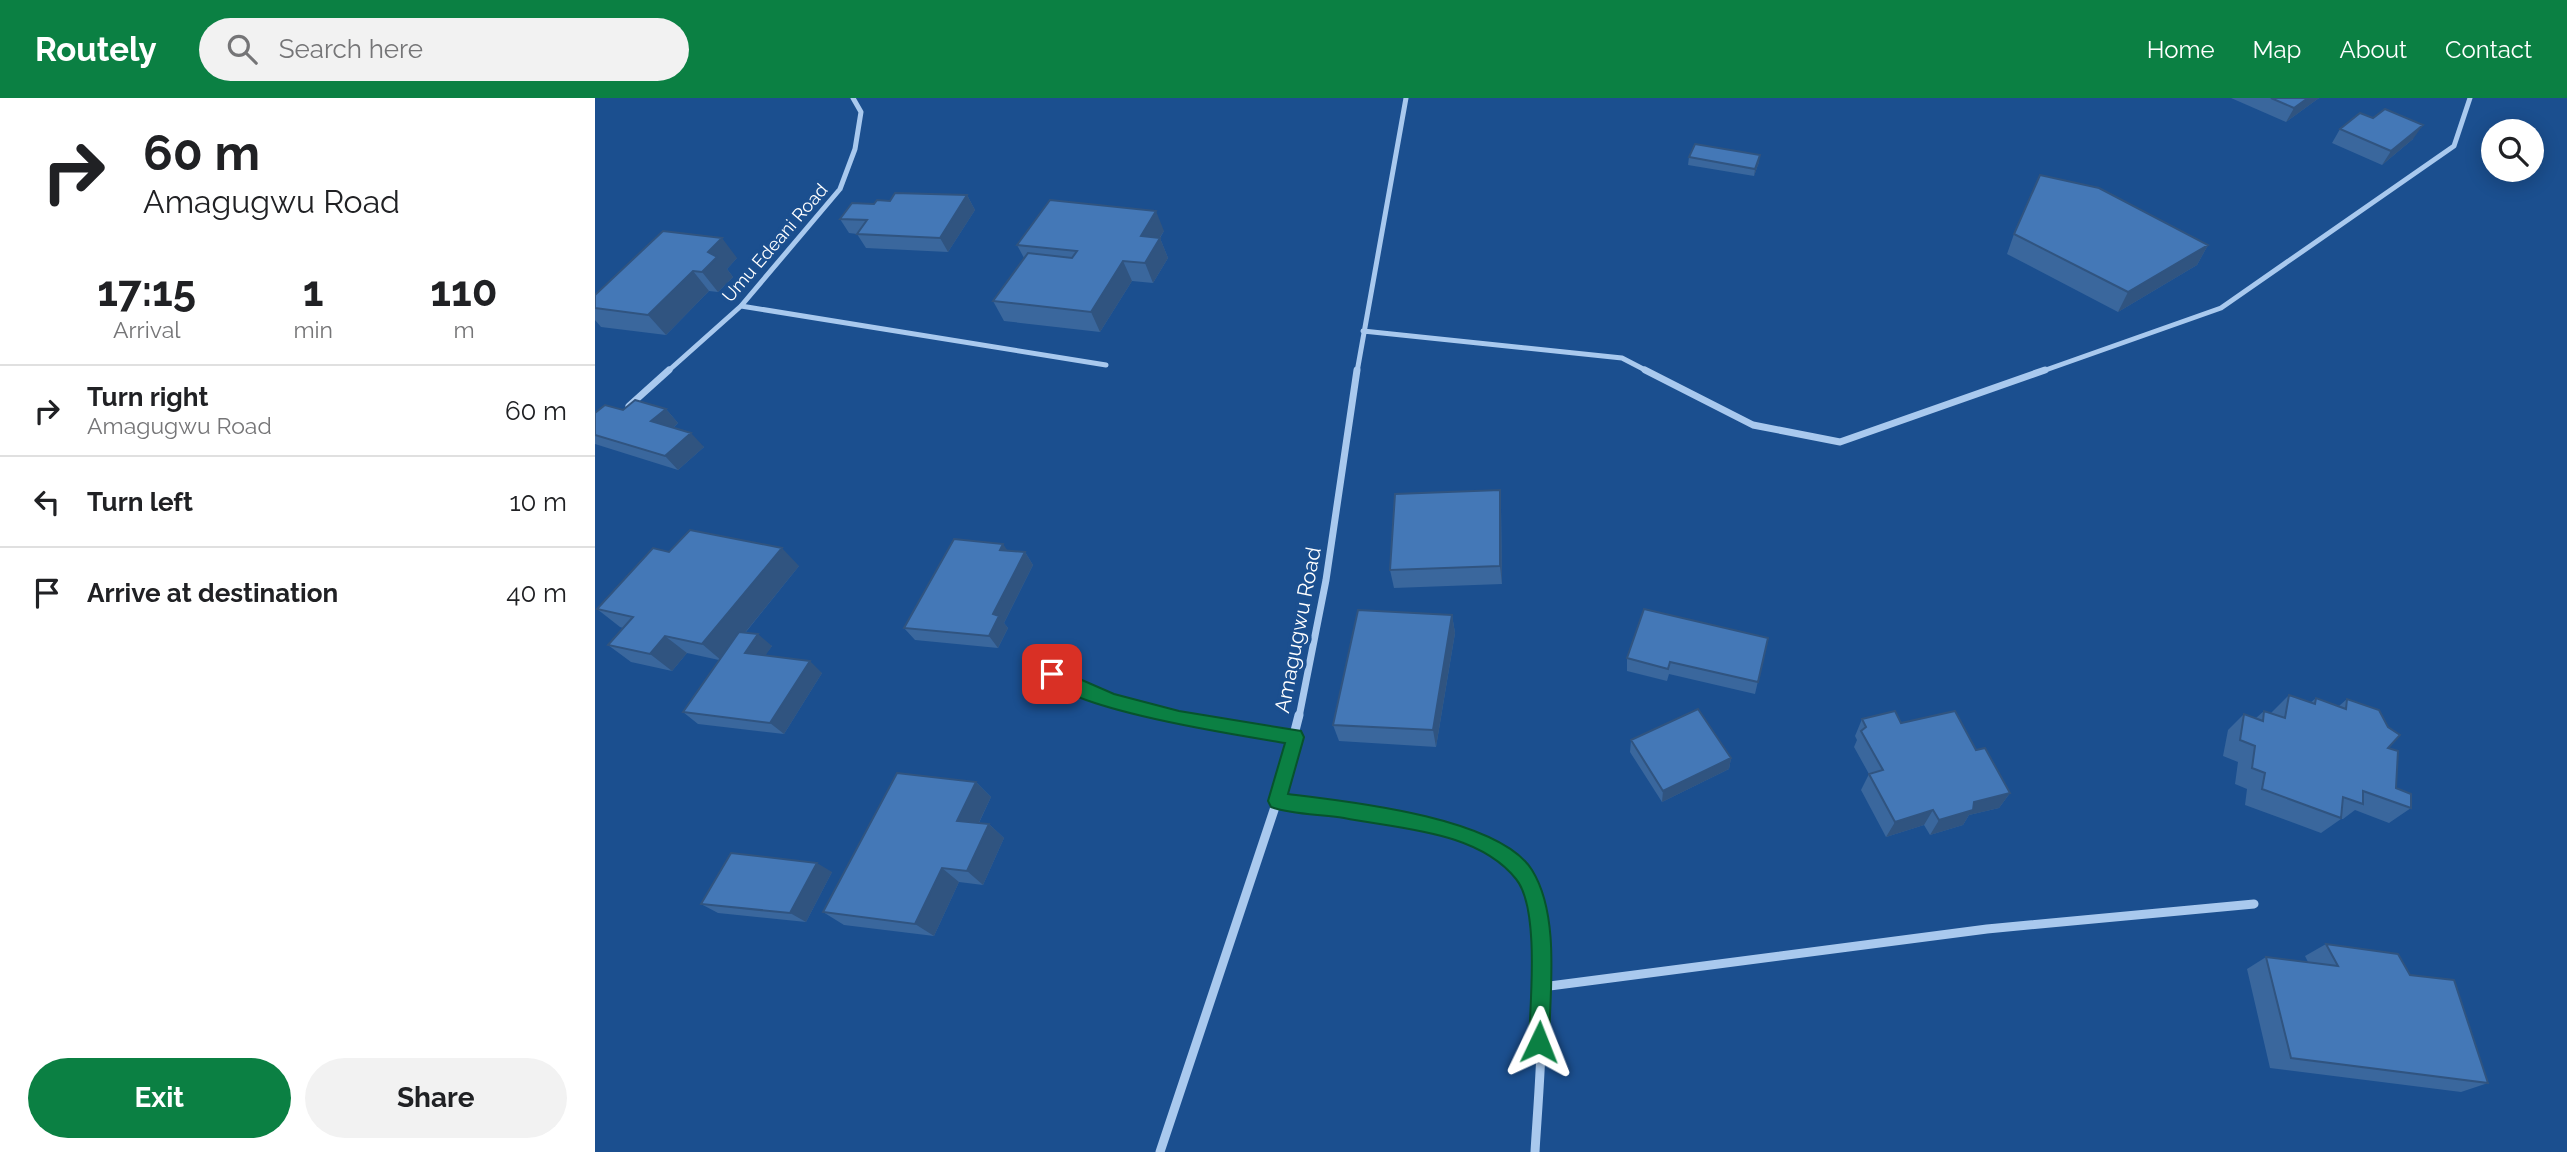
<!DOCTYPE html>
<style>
:root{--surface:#fff;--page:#f2f2f2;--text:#202124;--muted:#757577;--line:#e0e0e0;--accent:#0b8043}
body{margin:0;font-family:Raleway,sans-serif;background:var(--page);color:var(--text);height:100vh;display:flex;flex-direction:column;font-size:26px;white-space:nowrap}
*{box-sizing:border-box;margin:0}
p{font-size:23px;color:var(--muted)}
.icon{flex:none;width:38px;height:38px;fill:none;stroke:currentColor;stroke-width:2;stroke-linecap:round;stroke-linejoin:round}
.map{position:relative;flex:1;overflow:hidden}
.drawer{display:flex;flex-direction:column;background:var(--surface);width:595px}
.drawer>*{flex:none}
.top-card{background:#fff;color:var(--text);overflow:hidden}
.fabs{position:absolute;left:1886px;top:21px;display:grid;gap:14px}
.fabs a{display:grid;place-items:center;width:63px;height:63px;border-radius:50%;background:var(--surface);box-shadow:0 4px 18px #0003;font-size:35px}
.pin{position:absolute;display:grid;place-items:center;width:60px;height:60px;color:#fff;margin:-30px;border-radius:14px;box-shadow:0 4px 10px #0006}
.me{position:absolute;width:77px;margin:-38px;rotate:2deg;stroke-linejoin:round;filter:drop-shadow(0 0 5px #0008)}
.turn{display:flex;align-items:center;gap:24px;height:147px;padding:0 28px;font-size:32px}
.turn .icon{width:91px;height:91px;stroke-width:2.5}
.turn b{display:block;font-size:49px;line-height:60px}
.eta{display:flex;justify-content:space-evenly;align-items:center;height:119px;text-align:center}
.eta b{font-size:42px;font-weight:700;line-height:49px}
.primary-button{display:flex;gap:14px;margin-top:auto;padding:14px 28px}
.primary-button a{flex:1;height:80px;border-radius:42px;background:var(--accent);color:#fff;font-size:28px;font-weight:700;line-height:80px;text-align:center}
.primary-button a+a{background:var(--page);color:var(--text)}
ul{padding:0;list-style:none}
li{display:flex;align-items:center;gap:21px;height:91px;padding:0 28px;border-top:2px solid var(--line)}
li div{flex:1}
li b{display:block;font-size:26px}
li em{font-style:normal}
header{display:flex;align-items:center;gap:42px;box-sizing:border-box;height:98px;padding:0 35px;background:var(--accent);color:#fff}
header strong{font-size:33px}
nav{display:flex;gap:38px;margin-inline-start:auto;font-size:24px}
.search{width:490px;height:63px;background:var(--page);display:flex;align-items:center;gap:18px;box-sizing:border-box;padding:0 24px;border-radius:38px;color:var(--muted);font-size:26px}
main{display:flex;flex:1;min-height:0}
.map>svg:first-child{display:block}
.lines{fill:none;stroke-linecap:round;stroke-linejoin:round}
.minor-far2{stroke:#a9c9ee;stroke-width:5}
.minor-far1{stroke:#a9c9ee;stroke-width:7}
.minor{stroke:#a9c9ee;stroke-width:9}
.wall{fill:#3a679d}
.shaded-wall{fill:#305480}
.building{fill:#4478b7;stroke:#305480;stroke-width:2}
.route{fill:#0b8043;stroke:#07532c;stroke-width:2}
.labels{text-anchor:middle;stroke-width:7;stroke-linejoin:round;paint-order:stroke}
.far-street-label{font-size:18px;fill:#fff;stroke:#1b4f8f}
.street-label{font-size:21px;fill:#fff;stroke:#1b4f8f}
</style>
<header>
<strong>Routely</strong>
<div class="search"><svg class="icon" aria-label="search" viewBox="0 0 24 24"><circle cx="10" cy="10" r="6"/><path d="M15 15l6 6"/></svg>Search here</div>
<nav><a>Home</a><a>Map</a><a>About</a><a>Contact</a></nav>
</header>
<main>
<section class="drawer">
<div class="top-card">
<div class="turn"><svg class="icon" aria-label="right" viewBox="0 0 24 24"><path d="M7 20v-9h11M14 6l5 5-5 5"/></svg><div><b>60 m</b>Amagugwu Road</div></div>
</div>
<div class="eta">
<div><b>17:15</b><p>Arrival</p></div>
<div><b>1</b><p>min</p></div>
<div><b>110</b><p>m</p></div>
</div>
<ul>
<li><svg class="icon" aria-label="right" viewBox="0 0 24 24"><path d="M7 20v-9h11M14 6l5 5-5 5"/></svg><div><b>Turn right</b><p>Amagugwu Road</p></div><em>60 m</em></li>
<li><svg class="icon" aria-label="left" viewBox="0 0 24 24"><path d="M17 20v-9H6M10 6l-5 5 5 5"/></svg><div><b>Turn left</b></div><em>10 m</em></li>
<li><svg class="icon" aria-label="arrive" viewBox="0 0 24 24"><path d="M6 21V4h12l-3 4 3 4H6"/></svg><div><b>Arrive at destination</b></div><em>40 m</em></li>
</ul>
<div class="primary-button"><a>Exit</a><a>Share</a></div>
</section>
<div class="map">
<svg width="1972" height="1054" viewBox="0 0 1972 1054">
<rect width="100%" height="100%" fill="#1b4f8f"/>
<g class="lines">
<path class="minor-far2" d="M146,208L511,267
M768,233L1027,260L1054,274
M72,274L146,208L245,91L260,51L266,14L258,0
M762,274L811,0
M1445,274L1626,210L1859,48L1875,0"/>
<path class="minor-far1" d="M1050,272L1158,327L1245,344L1450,272
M34,308L74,272
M446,564C483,595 527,609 574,619
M704,619L731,482L762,272"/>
<path class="minor" d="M565,617L700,639
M682,703C745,710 887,722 928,775C961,818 943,997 940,1054
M947,889L1392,831L1659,806
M565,1054L682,703L704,617"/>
</g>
<path class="wall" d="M1636,0H1724L1691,24Z
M1745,31L1818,41L1787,67L1737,45Z
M1094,59L1164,64L1159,78L1093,67Z
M372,97L380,112L353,154L271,150L262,136L254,135L245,121L279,106L295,103Z
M569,133L565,140L573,160L558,185L537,183L505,234L409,223L398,203L429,160L422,147Z
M1419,136L1613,147L1602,167L1523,214L1412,156Z
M142,160L132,171L138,179L123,194L114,193L71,237L6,229L0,222V197Z
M71,311L83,325L78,330L109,349L83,372L0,346V315L28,312Z
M905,392L906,411L907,486L799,490L795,472Z
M412,453L430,454L438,467L409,525L413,530L403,550L320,542L309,530Z
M204,468L151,534L177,548L170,557L227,575L189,636L103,626L88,614L124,562L92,555L77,573L36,564L13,547L28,530L25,529L2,511Z
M857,517L860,535L841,649L744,643L738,627Z
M1173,540L1160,596L1074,576L1072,583L1032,573V560Z
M1694,597L1715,605L1721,600L1744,608L1752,601L1793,650L1801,690L1816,710L1794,725L1760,712L1748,721H1746L1726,735L1650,707L1652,691L1640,686L1643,664L1628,658L1633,632L1649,616L1661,620L1669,613L1676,615Z
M1267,621L1306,625L1381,652L1415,695L1404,710L1374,717L1368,727L1335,737L1329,727L1291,739L1266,692L1274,676L1259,649L1262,642L1260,638Z
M1036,642L1136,660L1134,671L1067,704L1035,654Z
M381,684L396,699L384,725L394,726L409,740L388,787L364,784L339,838L249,827L228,814Z
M237,774L211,824L123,815L106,806Z
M1731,846L1815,877L1893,985L1866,994L1675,970L1652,871L1671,859L1713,864L1710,858Z"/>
<path class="shaded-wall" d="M1713,0H1724L1691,24L1699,10Z
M1828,27L1818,41L1787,67L1796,53Z
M1165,57L1164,64L1159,78L1160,71Z
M372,97L380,112L353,154L345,140Z
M561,113L569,133L553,158L546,138Z
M127,140L142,160L132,171L138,179L123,194L107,174L113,154Z
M565,140L573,160L558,185L550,165Z
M1613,147L1602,167L1523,214L1533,194Z
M528,163L537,183L505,234L496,214Z
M98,173L114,193L71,237L53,217Z
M71,311L83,325L70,337L56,323Z
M96,335L109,349L83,372L70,358Z
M905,392L906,411L907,486L905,468Z
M408,446L417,459L405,452Z
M187,450L204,468L127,563L107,546Z
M430,454L438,467L409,525L413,530L403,550L394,538L398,516Z
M857,517L860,535L841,649L838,632Z
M163,536L177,548L164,567L150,555Z
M70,538L92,555L77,573L55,556Z
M215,563L227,575L189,636L175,625Z
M1136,660L1134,671L1067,704L1068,693Z
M381,684L396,699L378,737L362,723Z
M1415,695L1404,710L1374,717L1368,727L1335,737L1344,722L1379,704Z
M1338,712L1329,727L1291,739L1300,724Z
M394,726L409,740L388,787L372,773Z
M222,765L237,774L211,824L195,815Z
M347,770L364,784L339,838L320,826Z"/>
<path class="building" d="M1676,0H1713L1699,10Z
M1790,11L1828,27L1796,53L1745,31L1765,15L1778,20Z
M1100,46L1165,57L1160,71L1094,59Z
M1445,77L1504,90L1613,147L1533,194L1419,136Z
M300,95L372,97L345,140L262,136L272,122L245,121L257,105L279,106L282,102L295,103Z
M455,102L561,113L546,138L565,140L550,165L528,163L496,214L398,203L433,155L477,160L482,153L422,147Z
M68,133L127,140L113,154L122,159L107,174L98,173L53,217L0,210V197Z
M40,302L71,311L56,323L96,335L70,358L0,337V315L10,307L28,312Z
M905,392V468L795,472L800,396Z
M95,432L187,450L107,546L70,538L55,556L13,547L38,519L2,511L58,450L74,454Z
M359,441L408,446L405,452L430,454L398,516L404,518L394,538L309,530Z
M1049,511L1173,540L1163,584L1075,564L1073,571L1032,560Z
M763,512L857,517L838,632L738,627Z
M144,534L163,536L150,555L215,563L175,625L88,614Z
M1694,597L1720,606L1721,600L1751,611L1752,601L1784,612L1793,629L1805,637L1793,650L1803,653L1801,690L1816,696V710L1768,693V706L1748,699L1746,720L1667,691L1670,675L1657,670L1660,648L1645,642L1649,616L1668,623L1669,613L1690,620Z
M1103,611L1136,660L1068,693L1036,642Z
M1300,613L1306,625L1360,613L1381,652L1390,650L1415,695L1379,704L1378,712L1344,722L1338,712L1300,724L1274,676L1288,672L1266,633L1271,629L1267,621Z
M302,675L381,684L362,723L394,726L372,773L347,770L320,826L228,814Z
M136,755L222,765L195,815L106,806Z
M1731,846L1803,856L1815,877L1859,882L1893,985L1696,960L1671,859L1743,868Z"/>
<path class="route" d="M457,569L519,596L584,613L706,633L709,639L693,696C751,703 904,719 937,772C965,817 955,892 954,944L951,951L944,954L937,951L934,944C935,907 945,810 921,781C883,733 805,731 749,720C726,716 698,717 676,709L673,703L690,645C649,638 465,611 448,576L451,571Z"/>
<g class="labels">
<g class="far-street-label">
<text transform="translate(180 145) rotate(-49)" y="6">Umu Edeani Road</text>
</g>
<g class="street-label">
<text transform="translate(703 532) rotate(-79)" y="7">Amagugwu Road</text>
</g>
</g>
</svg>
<div class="fabs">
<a><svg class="icon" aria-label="search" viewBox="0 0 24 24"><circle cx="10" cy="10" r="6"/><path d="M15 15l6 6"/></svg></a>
</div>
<div class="pin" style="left:457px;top:576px;background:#d93025"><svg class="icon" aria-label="arrive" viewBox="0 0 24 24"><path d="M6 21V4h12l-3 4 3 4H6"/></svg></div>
<svg class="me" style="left:944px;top:944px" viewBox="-20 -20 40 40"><path d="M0-17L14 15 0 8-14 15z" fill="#0b8043" stroke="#fff" stroke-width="4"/></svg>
</div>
</main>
